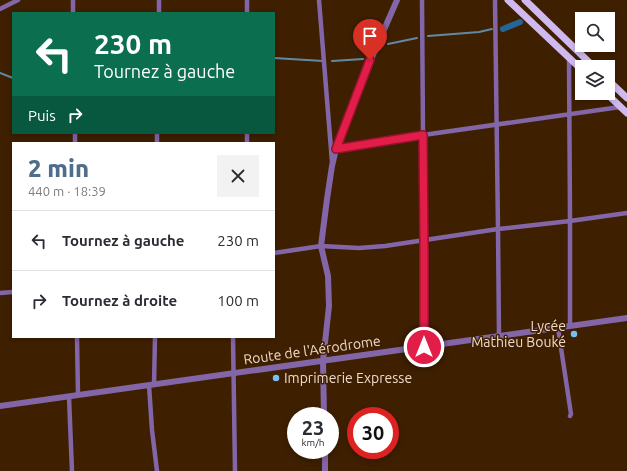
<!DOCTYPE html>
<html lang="fr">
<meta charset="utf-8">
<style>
:root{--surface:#fff;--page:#f2f2f3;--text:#2b2b33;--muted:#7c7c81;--line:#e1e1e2;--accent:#4e6e8c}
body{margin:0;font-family:Ubuntu,sans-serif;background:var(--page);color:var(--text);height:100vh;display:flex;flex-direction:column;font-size:15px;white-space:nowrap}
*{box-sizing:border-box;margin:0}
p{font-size:13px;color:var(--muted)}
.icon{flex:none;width:22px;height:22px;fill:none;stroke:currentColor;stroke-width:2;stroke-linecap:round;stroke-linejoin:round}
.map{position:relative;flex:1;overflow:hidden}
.side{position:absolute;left:12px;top:142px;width:263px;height:196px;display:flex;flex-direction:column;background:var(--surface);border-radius:0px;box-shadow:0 2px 6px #0003}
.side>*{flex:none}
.hud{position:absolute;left:12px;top:12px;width:263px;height:122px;border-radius:0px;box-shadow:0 2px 6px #0003;background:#0b6e4f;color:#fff;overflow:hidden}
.fabs{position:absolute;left:575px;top:12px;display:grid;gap:8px}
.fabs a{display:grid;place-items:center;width:40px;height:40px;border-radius:0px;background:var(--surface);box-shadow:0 2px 6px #0003;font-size:20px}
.speed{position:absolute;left:287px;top:407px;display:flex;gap:8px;font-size:20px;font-weight:700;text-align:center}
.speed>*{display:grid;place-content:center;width:52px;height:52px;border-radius:50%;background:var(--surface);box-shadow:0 2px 6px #0003;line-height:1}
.speed small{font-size:10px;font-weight:400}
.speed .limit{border:6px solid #d22;background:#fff;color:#111}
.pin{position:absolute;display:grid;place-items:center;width:34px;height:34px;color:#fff;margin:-41px -17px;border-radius:50% 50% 50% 0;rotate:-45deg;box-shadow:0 0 4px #0007}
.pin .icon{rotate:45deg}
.me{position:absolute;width:44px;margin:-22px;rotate:0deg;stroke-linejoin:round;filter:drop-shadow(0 0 3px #0008)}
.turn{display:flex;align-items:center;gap:14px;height:84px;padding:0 16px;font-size:18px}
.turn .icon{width:52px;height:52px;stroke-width:2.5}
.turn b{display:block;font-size:28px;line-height:34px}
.then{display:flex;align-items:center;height:38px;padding:0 16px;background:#0003;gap:8px;font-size:15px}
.round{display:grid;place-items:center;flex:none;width:42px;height:42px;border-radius:0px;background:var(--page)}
.overview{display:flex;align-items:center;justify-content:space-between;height:68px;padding:0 16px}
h1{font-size:24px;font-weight:800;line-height:30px;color:var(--accent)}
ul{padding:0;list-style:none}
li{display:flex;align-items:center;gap:12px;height:60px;padding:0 16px;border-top:1px solid var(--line)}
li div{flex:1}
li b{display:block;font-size:15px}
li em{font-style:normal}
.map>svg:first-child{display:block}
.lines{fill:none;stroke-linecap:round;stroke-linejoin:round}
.stream{stroke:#6189a5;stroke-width:2}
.canal{stroke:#246696;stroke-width:6}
.minor{stroke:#8366a7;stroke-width:4.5}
.tertiary{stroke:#8366a7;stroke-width:6}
.primary{stroke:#d0b9ef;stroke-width:7}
.route-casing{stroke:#92132f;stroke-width:10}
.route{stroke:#e11d48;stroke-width:7}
.poi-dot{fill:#78bff8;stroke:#3e1f00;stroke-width:1.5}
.labels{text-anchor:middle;stroke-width:3;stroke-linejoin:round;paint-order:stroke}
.poi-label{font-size:14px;fill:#efdac8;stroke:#3e1f00;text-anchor:end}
.street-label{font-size:14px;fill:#efdac8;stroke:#3e1f00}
</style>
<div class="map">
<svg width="627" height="471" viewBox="0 0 627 471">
<rect width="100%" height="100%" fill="#3e1f00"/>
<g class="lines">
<path class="stream" d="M428,36L479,32L492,29
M388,44L417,38
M274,58L323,61
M332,61L363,59
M0,73L13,78"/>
<path class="canal" d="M503,29L520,22"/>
<path class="minor" d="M73,0V13
M247,0V13
M319,0L332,162
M422,0L423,135L425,241L424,347
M495,0L498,229L499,336
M0,9L18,0
M159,13V0
M569,57L570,221V326
M75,133V143
M157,143V133
M247,143V133
M336,149L423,135L620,107
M274,253L321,246L359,248L385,246L498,229L570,221L627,213
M0,293L13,292
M558,328L571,414L570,416
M77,337L78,395
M233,337L235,471
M149,385L152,430L157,471
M154,385L155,337
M69,397L72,471"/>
<path class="tertiary" d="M0,406L627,318
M324,416L323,361L329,306L328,276L321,246L327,199L332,166L336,149L366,71L397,0
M325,450V471"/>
<path class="primary" d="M508,0L582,70
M525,0L594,67
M608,80L627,98
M606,93L627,113"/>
</g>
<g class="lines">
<g class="route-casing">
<path id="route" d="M370,60L336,149L423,135L424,241V347"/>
</g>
<use href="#route" class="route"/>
</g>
<g class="poi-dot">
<circle cx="574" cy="334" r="4"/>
<circle cx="276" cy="378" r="4"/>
</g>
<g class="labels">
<g class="poi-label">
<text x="566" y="331">Lycée<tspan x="566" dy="16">Mathieu Bouké</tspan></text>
<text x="284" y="383" text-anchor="start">Imprimerie Expresse</text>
</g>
<g class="street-label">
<text transform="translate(312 350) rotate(-8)" y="5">Route de l'Aérodrome</text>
</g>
</g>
</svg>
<div class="fabs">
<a><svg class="icon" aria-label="search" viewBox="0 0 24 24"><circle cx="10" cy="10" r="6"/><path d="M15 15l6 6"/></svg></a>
<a><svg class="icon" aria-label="layers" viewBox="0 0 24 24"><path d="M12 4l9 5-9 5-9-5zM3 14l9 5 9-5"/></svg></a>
</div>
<div class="speed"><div>23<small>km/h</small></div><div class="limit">30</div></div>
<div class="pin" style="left:370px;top:60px;background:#d93025"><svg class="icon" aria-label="arrive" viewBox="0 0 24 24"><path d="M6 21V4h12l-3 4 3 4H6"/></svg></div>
<svg class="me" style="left:424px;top:347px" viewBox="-20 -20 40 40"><circle r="17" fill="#e11d48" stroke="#fff" stroke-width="3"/><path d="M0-11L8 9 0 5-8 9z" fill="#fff"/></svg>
<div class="hud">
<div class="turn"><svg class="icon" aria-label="left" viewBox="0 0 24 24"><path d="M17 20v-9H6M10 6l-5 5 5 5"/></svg><div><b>230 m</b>Tournez à gauche</div></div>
<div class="then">Puis<svg class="icon" aria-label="right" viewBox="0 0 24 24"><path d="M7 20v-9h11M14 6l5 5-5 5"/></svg></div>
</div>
<section class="side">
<div class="overview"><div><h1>2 min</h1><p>440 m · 18:39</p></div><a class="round"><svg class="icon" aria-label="close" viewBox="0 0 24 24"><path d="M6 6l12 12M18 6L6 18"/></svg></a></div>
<ul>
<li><svg class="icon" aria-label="left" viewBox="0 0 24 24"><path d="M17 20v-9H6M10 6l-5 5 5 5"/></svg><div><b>Tournez à gauche</b></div><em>230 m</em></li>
<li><svg class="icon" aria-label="right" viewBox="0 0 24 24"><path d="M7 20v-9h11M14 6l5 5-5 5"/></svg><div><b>Tournez à droite</b></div><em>100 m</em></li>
</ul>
</section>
</div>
